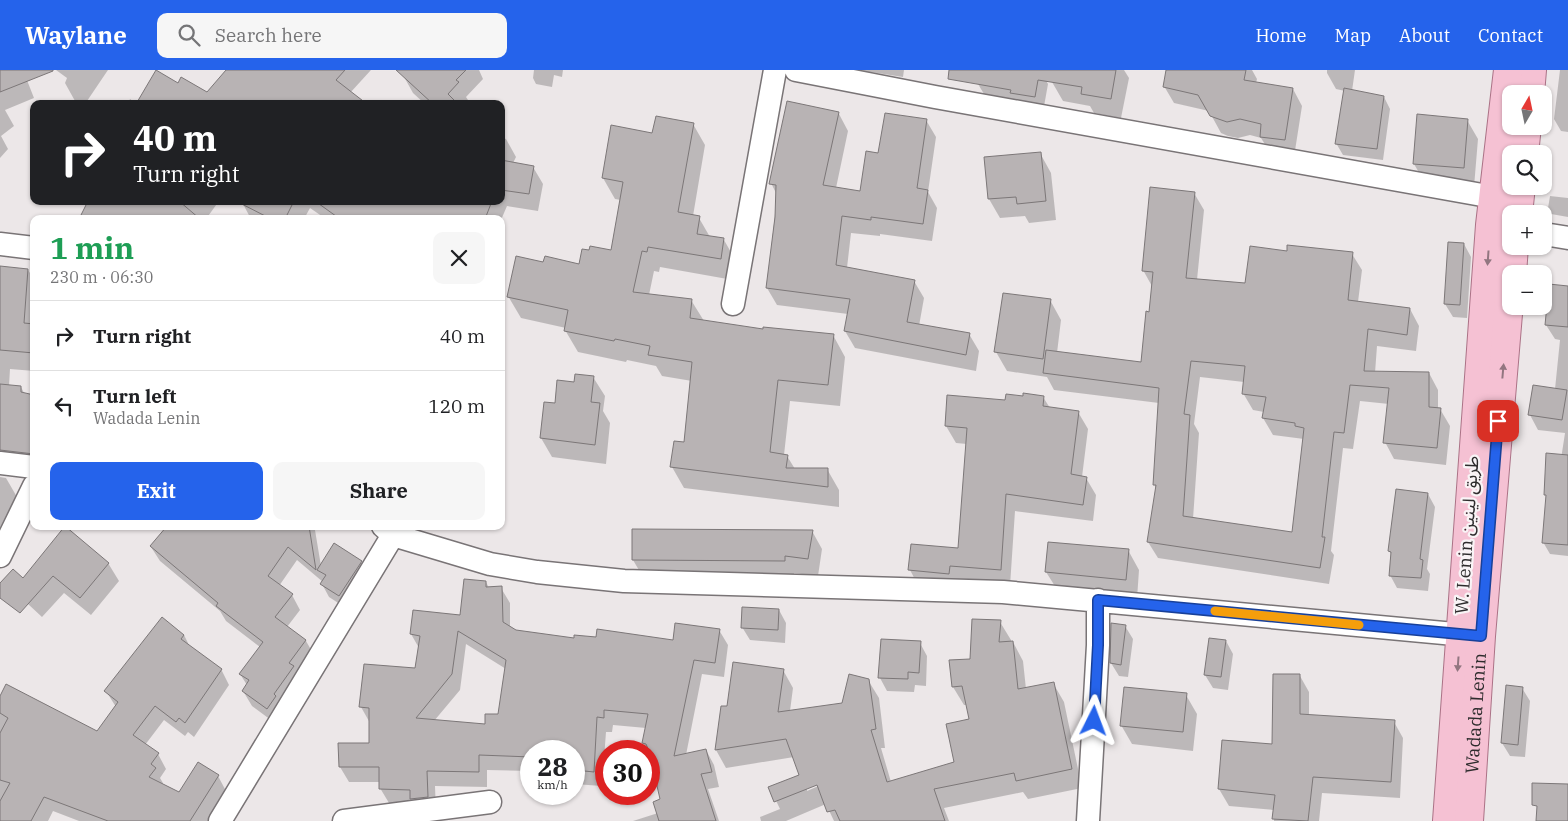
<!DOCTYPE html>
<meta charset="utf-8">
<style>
:root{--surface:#fff;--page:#f6f6f6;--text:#202124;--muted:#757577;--line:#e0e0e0;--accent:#2563eb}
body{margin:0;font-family:"IBM Plex Serif","Noto Sans Arabic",serif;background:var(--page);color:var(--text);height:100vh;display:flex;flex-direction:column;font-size:19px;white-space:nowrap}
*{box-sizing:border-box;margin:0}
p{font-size:16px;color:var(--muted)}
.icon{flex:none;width:28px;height:28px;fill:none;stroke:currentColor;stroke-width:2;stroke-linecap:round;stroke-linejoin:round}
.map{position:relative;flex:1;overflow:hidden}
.drawer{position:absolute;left:30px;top:145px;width:475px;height:315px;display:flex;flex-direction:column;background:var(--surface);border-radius:10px;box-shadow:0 1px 4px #0004}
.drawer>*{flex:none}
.banner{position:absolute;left:30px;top:30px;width:475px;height:105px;border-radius:10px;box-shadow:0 1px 4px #0004;background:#202124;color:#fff;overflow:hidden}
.needle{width:32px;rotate:9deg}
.fabs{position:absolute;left:1502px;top:15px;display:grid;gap:10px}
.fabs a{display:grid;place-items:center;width:50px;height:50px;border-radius:10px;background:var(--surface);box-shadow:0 1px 4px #0004;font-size:25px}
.speed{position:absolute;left:520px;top:670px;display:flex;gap:10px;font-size:25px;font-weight:700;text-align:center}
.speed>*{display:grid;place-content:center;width:65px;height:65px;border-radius:50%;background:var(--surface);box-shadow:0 1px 4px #0004;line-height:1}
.speed small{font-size:12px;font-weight:400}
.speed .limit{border:8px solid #d22;background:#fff;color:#111}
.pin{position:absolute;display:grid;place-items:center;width:42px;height:42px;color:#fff;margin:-21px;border-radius:10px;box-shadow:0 2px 8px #0006}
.me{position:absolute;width:55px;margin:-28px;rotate:3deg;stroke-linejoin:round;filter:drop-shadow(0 0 4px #0008)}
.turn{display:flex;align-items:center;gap:18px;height:105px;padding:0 20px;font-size:22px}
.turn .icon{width:65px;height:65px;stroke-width:2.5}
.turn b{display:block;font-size:35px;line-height:42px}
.round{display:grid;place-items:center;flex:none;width:52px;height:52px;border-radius:10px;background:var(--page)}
.head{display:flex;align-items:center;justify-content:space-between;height:85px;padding:0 20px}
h1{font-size:30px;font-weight:800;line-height:38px;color:#1e9e55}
.action{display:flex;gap:10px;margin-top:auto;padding:10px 20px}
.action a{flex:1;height:58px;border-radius:10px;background:var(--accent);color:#fff;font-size:20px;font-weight:800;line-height:58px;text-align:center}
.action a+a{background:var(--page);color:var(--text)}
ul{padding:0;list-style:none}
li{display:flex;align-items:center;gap:15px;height:70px;padding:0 20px;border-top:1px solid var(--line)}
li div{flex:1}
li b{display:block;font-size:19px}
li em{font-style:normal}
header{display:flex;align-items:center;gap:30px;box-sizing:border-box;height:70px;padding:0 25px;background:var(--accent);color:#fff}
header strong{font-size:24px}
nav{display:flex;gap:28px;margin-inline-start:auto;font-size:18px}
.search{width:350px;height:45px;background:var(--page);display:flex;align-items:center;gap:12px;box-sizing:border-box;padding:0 18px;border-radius:10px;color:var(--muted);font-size:19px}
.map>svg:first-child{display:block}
.shadow{fill:#0003;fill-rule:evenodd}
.building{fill:#b8b3b4;stroke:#7c7778;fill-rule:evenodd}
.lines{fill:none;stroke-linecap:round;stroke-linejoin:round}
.minor-casing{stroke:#797476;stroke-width:25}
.major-casing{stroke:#ab7286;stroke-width:30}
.minor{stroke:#fff;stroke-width:22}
.major{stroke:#f5c1d3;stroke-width:28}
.oneway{fill:#927680}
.route-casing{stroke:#184099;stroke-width:12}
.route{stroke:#2563eb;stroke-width:9}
.slow{stroke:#f59e0b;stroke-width:9}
.labels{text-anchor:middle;stroke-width:4.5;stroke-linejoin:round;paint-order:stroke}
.street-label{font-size:18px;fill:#2e2c2d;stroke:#f9f4f6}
</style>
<header>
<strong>Waylane</strong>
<div class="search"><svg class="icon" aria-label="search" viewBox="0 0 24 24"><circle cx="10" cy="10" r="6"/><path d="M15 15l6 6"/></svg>Search here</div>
<nav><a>Home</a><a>Map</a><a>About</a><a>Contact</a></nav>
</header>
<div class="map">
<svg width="1568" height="751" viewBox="0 0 1568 751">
<rect width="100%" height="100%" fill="#ece7e8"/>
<path class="shadow" d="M0,0H23L34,28L5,40L14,56L1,66L8,79L0,88Z
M56,0H108L85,34H79L75,31L65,13L67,8Z
M228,0H371L350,23L362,34H128L130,29L137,34L178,15L208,24Z
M408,0H479L483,9L466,27L468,30L465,34H425L413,23L403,5Z
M534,0H563L562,7L554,5L552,17L536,14L533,8Z
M795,0H904L903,7L871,2L869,14Z
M950,0H1040L1048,14L1043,42L987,29L978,14Z
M1054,0H1124L1129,8L1121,48L1094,43L1090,36L1063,31L1052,12Z
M1168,0H1252L1257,9L1256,13L1293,19L1302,36L1294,87L1271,84L1261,68L1250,65L1238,68L1228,66L1221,63L1209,41L1174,33L1164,16Z
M1327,0H1355L1352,21L1384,27L1390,39L1383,90L1343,85L1336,73L1345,21L1336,19L1327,3Z
M1560,0H1568V62L1561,61L1554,49Z
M839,44L848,61L836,118L861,122L879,85L926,50L936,67L928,122L937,138L932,171L880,164V166L851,163L847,198L914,211L924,228L919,256L969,264L979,281L976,301L855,278L845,261L848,244L777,235L767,218L777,125L771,113Z
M1467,50L1478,69L1474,117L1425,113L1414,94Z
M693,54L705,75L693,146L699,148L710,167L724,170L736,191L733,210L660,197L659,202L654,201L649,225L691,230L704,251L764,261L833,265L845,287L840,336L790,331L784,385L787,386L795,399H827L839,420V437L684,418L672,397L685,373L692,311L662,306L656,296L627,290L626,292L578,282L565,260L566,258L521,248L508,226L544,194L580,196L612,182L621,130L615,129L603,108L653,64Z
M501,67L506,69L516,87L513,93L533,97L543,114L538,141L507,136L501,150L326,149L310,138L304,149H251L243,134L244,131H501Z
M34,72V86L30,80Z
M1040,83L1051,103L1056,150L1029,153L1025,146L1000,148L989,129L985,88Z
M1194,123L1204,140L1197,210L1246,215L1288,182L1352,184L1362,200L1358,232L1410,239L1419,256L1416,281L1377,276L1375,303H1429L1438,320V339H1440L1450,356L1446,395L1394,389L1385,372L1389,334L1360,331L1353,379L1343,378L1331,481L1334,485L1329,514L1158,488L1148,472L1156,419L1154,414L1159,333L1054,320L1047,307L1007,301L996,282L1050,230L1061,250L1057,283L1142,294L1153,218L1143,200ZM1200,307L1244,312L1243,323L1253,340L1264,342L1263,348L1273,365L1304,369L1293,464L1193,449L1199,363L1194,354Z
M1550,126L1568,128V147L1551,144L1548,138Z
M90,131H219L206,149H80Z
M1464,174L1471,187L1467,248L1453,247L1445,234Z
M0,197L28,200L34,209V301L10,299L9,316L21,317L25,325L34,327V401L5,400L0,405Z
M1568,217V402L1561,389L1565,363L1538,360L1530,345L1555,319L1560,270L1555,269L1546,255Z
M593,307L605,326L603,341L610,353L606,394L552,387L541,368L556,335L575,313Z
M1024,327H1043L1050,338L1078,342L1088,359L1082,407L1086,408L1096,425L1093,451L1015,441L1010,516L919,517L910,500L959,480L967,374L956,373L946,356L1006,331Z
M0,407L6,408L17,427L0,476Z
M1568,419V486L1550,484L1543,472Z
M1428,424L1435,437L1427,499L1430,504L1428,521L1397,518L1390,505L1392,485L1389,481Z
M168,456H312L315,460L321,496L361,492L368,505L346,538L329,527L322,514L323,512L297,490L279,516L292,525L300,540L287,557L306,571L314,585L275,653L252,636L243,621L247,615L240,604L260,577L226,551L220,541L160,491L151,477Z
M65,458L108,493L119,511L91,545L64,523L42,547L28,534Z
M812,461L822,479L818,506L794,503V509L643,507L633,490Z
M1128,480L1139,500L1137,529L1058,521L1046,502Z
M486,512L489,518H501L510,533V558L515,561L575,570L674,571L719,560L728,575L724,607L702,604L686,685L706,680L714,695L719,717L708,719L719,751H633L658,743L662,730L650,685L643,673L646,658L613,655L612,662H606L602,716L574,714V681H531V701L487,700V717L435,716L436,742L414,734L389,733L380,718V712H349L340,697V674L370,675V653L361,637L416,599L419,578L411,564L461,547ZM466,574L506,599L499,645L486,656L434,651L460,620Z
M779,540L786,553L785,573L750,570L742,557Z
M1000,552L1011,570V573L1013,572L1023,591L1026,619L1053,613L1064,632L1082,718L1028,729L1023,722L944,738L949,751H834L826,734L786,751H761L760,747L780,739L770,718L800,706L794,687L726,698L716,680L728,638L783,600L793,618L790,641L843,634L868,610L879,628L885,678H881L891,712L956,693L971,650L967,635H964L953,617L971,590ZM822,712L823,714L807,721V718Z
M1125,556L1133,569L1128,607L1119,606L1111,593Z
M184,565L190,577L221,599L229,615L194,667L188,662L185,666L164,650L145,675L158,684L166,699L160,708L163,713L162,715L180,724L218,706L226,721L208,751H79L53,741L48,751H0V628L97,663L116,637L106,621Z
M1226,571L1233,584L1228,620L1213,618L1205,605Z
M920,573L927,586L926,616L915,615L914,622L887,621L880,608Z
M1300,606L1309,622V646L1394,652L1403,668L1400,728L1322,723L1319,751H1274V740L1229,736L1219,719L1273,676Z
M1507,617L1522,618L1530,631L1525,687L1510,686L1502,673Z
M1186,625L1197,644L1193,681L1132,674L1121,655Z"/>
<path class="building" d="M0,0H53V1L0,22Z
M156,0L178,13L181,7L207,22L226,0H345L336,10L367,34H136Z
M396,0H466L456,10L459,12L448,24L458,34H433Z
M949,0H1116L1111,29L1081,24L1082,17L1038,10L1035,27L1010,23L1011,20L948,9Z
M1166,0H1246L1244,10L1293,18L1285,70L1260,67L1261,54L1240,49L1227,52L1210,46L1198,25L1163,17Z
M1344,18L1384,26L1377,79L1335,74Z
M787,31L839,42L823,115L860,121L866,81L878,83L885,43L927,49L917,118L928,120L923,154L871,147V150L842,146L836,195L915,210L907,252L970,263L966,285L844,261L850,229L766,218L775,147L776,115L769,114Z
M1417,44L1468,49L1464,98L1413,94Z
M656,46L694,53L678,142L700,146L697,164L724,168L721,189L648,177L647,182L642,181L633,222L692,229L690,248L763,259V257L834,264L828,315L778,310L770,382L788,385L786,398H828V417L670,397L674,371L684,372L692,292L648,285L650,276L615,269L614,271L564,261L568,240L507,227L516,186L543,192L545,186L579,194L582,179L589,180L590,176L611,180L623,112L602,108L611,55L652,63Z
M1041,82L1046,131L1017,134L1016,127L988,129L984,87Z
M501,90L534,96L529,124L501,120Z
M1150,117L1195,122L1186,208L1245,213L1250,176L1287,181V175L1353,182L1348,230L1410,238L1407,265L1368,259L1364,301L1429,302V337L1441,338L1437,378L1383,373L1389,318L1350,315L1344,363L1334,362L1322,467H1325L1320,498L1147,472L1156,415H1153L1159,318L1043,303L1046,280L1141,292L1146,241L1149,242L1153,202L1142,201ZM1191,291L1245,296L1242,324L1266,327L1262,348L1295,353V356L1304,358L1292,462L1183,446L1190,345L1184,344Z
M88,131H179L200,149H79Z
M236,131H294L285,149H271Z
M315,131H492L485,149H340Z
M1448,172L1464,173L1460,235L1444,234Z
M0,196L28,199L24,253L34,254V283L0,280Z
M1549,214L1568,216V257L1545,255Z
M1003,223L1051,229L1043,289L994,282Z
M575,304L594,306L591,332L600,333L595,375L540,368L544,332L555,333L557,310L574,312Z
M0,314L21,316V322L34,325V384L0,380Z
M1533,315L1567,320L1562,350L1528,345Z
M1023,323L1044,326L1043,336L1079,341L1071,404L1087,407L1083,435L1006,424L1001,500L950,496L949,504L908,500L911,474L958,478L967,358L945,356L947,325L1005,330L1006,324L1023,326Z
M1546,383L1568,385V475L1542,473L1546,425H1544Z
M1396,419L1428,423L1420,489L1423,490L1421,508L1389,506L1391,482L1388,481Z
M65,456L109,493L80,528L53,506L20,543L0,528V513L13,499L23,508Z
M167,456H309L316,500L288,477L268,506L293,524L275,547L306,570L289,593L294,596L274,624L276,626L267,639L242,621L249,610L239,604L263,572L216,536L218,533L150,476Z
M632,459L813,460L808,489L785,486V491L632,490Z
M1048,472L1129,479L1126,510L1045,502Z
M334,473L362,491L339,526L320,514L326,505L317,500Z
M464,509L486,511V517L502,516L503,552L516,560L574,568V565L596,567L597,559L673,570L675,553L720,559L715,593L694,590L674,686L706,679L712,702L701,704L716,751H659L653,732L660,729L649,681L646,674L642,673L648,644L604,640V648L597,647L594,702L575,700L576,687L574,686V681H531V687L479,685V702L427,701L428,727L410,729V720L379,719V697H339L338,673H369V638L359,637L364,594L415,598L420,566L410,564L413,540L460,545ZM458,561L506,590L498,644H485V654L416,648L452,604Z
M742,537L779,539L778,560L741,558Z
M162,547L184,565L181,569L222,599L185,653L179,648L176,652L155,636L133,665L159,683L151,694L156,698L149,707L179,722L198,692L219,705L190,751H108L44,727L31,751H0V731L10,713L0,710V663L8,648L0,643V626L6,614L97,661L118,632L104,621Z
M972,549L1001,550L999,572L1013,571L1018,619L1054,612L1072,699L1016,711L1014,703L934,719L945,751H840L835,740L827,742L817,715L774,732L768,717L799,705L786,669L715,680L721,636H727L733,592L784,599L778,642L842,633L849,604L869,609L876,659L871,660L887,712L954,692L946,654L969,649L962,616L952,617L949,590L970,589Z
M1111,553L1126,555L1121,595L1110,593Z
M1209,568L1226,570L1221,607L1204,605Z
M881,569L921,571L919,603L908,602V609L878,608Z
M1273,604H1300V644L1395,650L1391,712L1313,707L1308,751L1272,749L1275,725L1218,719L1222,670L1272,674Z
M1506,615L1523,617L1518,675L1501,673Z
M1124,617L1187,623L1183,662L1120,656Z
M1532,713L1568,714V751H1536L1537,736L1532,735Z"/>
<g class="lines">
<g class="minor-casing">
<path id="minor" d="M796,0L935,27L1510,130
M1490,155L1511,159
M1544,164L1568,168
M0,174L34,178
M733,234L775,0
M0,393L34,397
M383,456L393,465L490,494L537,502L624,511L1003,522L1476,566
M0,486L34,416
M220,751L393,465
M344,751L490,732
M1088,751L1098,575V530"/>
</g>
<g class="major-casing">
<g id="major">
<path d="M1530,24L1532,0"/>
<path d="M1524,84L1527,56"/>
<path d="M1518,144L1521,116"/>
<path d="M1512,204L1514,176"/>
<path d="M1447,751L1490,155L1508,0"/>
<path id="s1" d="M1469,751L1481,566L1511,208"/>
</g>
</g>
<use href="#minor" class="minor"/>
<use href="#major" class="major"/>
</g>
<defs><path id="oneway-solid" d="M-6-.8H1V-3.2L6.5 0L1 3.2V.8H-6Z" transform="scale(1.25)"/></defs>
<g class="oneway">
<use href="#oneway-solid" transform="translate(1488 188) rotate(94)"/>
<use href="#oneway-solid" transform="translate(1503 301) rotate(-85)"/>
<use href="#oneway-solid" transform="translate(1458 594) rotate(94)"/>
</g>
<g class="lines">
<g class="route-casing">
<path id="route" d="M1094,651L1098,575V530L1481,566L1498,351"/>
</g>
<use href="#route" class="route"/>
<path class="slow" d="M1215,541L1359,555"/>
</g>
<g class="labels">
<g class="street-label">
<text transform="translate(1467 465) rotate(-86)" y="6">W. Lenin طريق لينين</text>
<text dy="6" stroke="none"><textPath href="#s1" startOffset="108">Wadada Lenin</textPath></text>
</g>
</g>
</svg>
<div class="fabs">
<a><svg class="needle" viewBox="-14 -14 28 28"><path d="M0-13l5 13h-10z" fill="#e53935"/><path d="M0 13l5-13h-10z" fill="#757577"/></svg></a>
<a><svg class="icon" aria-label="search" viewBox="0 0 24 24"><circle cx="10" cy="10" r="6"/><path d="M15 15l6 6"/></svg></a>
<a>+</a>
<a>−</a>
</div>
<div class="speed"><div>28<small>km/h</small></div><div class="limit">30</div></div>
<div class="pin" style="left:1498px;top:351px;background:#d93025"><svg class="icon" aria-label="arrive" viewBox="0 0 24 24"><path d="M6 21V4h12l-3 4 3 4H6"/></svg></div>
<svg class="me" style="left:1094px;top:651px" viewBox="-20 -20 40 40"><path d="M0-17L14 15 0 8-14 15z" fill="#2563eb" stroke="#fff" stroke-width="4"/></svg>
<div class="banner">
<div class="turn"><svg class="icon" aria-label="right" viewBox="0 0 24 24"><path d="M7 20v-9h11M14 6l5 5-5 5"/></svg><div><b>40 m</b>Turn right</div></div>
</div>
<section class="drawer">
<div class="head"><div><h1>1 min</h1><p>230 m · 06:30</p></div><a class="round"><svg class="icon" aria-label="close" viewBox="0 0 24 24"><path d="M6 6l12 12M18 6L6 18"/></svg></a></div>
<ul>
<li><svg class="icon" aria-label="right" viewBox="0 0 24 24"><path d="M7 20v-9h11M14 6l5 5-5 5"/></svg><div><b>Turn right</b></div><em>40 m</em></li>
<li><svg class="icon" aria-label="left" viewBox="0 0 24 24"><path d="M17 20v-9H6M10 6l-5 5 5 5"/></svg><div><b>Turn left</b><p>Wadada Lenin</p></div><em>120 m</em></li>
</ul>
<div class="action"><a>Exit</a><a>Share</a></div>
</section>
</div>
